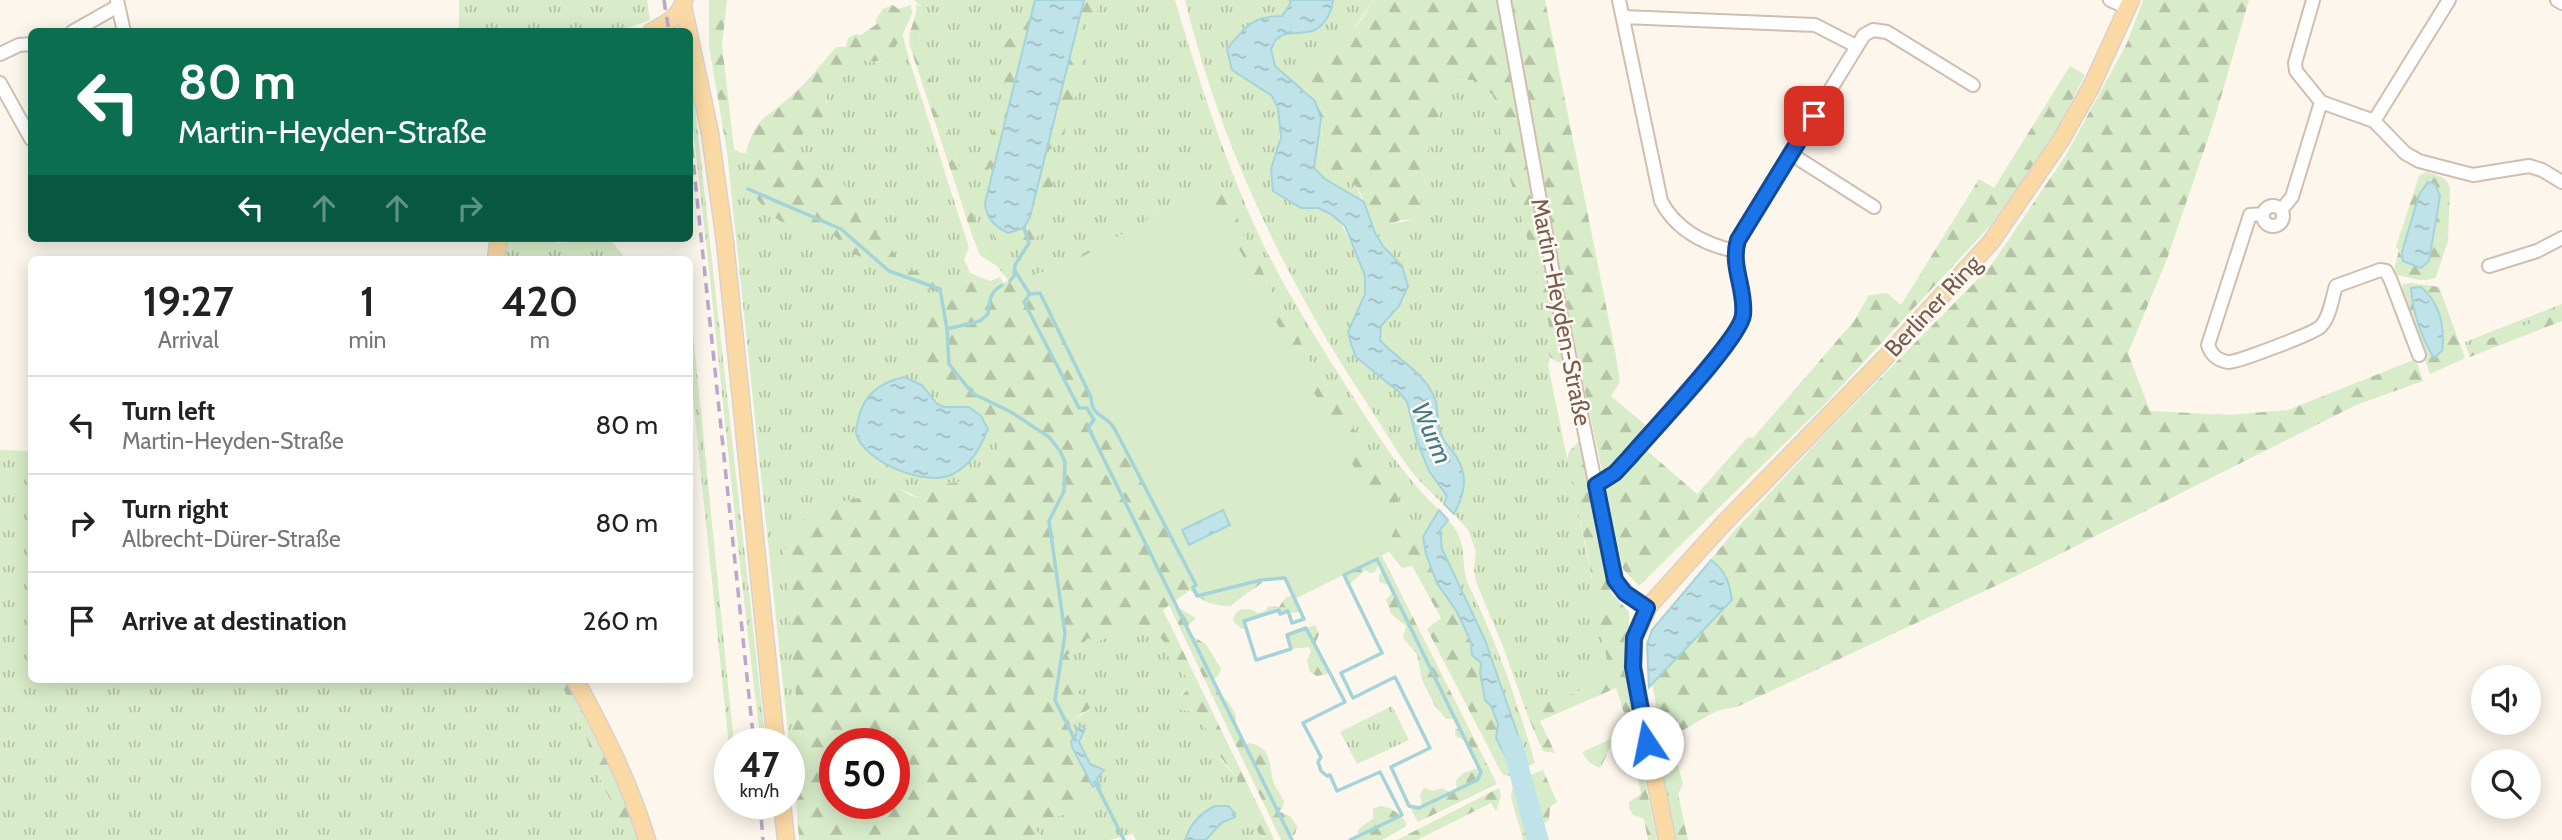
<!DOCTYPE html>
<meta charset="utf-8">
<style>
:root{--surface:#fff;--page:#f6f6f6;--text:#222;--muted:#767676;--line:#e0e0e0}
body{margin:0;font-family:Cabin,sans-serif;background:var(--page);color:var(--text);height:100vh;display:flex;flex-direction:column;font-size:26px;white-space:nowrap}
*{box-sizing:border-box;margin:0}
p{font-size:23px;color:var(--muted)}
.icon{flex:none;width:38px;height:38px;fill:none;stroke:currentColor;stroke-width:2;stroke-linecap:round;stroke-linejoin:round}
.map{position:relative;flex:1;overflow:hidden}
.sheet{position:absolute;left:28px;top:256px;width:665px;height:427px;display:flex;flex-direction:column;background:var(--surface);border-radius:10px;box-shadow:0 4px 18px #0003}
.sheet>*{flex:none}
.top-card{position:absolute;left:28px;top:28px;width:665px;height:214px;border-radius:10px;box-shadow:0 4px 18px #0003;background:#0b6e4f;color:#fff;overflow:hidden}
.tools{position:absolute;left:2471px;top:665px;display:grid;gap:14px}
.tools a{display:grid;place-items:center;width:70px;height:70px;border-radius:50%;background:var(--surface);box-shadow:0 4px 18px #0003;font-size:35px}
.speed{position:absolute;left:714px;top:728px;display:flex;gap:14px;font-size:35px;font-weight:700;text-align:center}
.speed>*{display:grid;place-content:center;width:91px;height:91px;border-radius:50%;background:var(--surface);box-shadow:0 4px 18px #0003;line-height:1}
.speed small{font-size:18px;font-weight:400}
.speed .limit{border:10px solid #d22;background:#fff;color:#111}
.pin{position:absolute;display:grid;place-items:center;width:60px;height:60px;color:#fff;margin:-30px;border-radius:14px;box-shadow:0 4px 10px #0006}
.me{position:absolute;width:77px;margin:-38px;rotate:349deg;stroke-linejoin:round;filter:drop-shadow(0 0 5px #0008)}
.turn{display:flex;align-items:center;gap:24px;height:147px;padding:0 35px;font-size:32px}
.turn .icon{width:91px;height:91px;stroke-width:2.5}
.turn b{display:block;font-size:49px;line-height:60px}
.lanes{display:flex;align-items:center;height:66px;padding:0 35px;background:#0003;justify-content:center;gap:35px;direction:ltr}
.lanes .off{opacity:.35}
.eta{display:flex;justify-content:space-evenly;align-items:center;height:119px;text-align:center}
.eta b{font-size:42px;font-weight:600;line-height:49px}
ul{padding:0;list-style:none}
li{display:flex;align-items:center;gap:21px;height:98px;padding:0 35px;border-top:2px solid var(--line)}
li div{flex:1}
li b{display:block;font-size:26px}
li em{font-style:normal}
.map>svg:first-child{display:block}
.grass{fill:url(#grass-tufts)}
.forest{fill:url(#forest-firs);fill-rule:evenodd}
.park{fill:#d8ecc9}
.water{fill:url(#water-ripples);stroke:#a5d3da;stroke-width:2}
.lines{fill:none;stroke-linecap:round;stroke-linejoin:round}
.stream{stroke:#a5d3da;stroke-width:3.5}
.river{stroke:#bfe3e8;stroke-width:21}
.minor-casing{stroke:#d1beb0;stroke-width:16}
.major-casing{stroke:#dad1cd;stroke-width:19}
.minor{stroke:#fff;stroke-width:12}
.major{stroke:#fbd9a5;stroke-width:16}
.rail{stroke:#b9a8c9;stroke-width:3.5;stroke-dasharray:10 7;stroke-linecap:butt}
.route-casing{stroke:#114b97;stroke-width:18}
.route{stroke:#1a73e8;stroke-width:12}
.labels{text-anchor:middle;stroke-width:5;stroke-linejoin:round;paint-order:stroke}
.street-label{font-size:24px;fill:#7a5c4d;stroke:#fffaf3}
.water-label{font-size:26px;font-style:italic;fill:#437c86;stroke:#fffaf3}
</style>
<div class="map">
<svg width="2562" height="840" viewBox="0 0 2562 840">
<defs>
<pattern id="grass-tufts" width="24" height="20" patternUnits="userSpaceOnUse" patternTransform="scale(1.75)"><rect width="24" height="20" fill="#d8ecc9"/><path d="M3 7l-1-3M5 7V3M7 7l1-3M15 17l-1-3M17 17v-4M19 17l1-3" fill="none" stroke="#b4c2a5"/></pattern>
<pattern id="forest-firs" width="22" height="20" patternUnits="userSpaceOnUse" patternTransform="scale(1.75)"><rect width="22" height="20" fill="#d8ecc9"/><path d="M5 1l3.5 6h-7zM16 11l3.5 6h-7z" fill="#b4c2a5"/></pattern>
<pattern id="water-ripples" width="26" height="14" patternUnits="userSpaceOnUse" patternTransform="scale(1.75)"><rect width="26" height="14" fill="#bfe3e8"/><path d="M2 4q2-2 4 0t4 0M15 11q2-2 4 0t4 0" fill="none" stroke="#a0bbbe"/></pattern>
</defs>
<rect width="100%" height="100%" fill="#fdf6ec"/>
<path class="grass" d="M459,0H647L650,20L619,31L459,32Z
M914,0H1175C1196,71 1219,143 1248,211C1274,272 1311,331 1347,387C1375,432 1401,473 1439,510L1423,537C1410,529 1407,516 1398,503L1399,494L1395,483L1365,448L1336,397L1309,361L1295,329L1275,300L1254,251L1241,233L1237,215L1221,187L1208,188L1150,214L1146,223L1045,272L1008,280L997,266L984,258L985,252L979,230L919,43L922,7Z
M1185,0H1290L1291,4L1282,16H1266L1232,70C1244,78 1258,86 1269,95C1290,111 1277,149 1271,169L1301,208C1337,208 1341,221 1354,251C1360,265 1367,276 1365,292C1363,305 1353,320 1348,332L1407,402L1417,441L1429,471L1447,496L1443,504C1435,496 1425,487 1417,478C1398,455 1383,427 1366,402C1285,279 1220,144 1185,0Z
M1333,0H1374L1354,28L1335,40L1304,87L1308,94L1275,66L1271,49C1281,31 1289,33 1308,34L1334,5Z
M902,33L910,62L969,248L964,259L970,273L990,281L1000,277L1003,282L995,286L969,280L940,294L944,401L980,409C994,432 1004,441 992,467L963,481L941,485L919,498L901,489L889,492L797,708L791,734L792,771L727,152L734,149L739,152L755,155L827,104V95L835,72L862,59C883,71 893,47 902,33Z
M690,63L766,744H761C734,530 716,316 690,103Z
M1453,79L1473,80L1492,94L1497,105L1504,158L1543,293L1551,338L1547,348L1550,357L1548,365L1607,653V660C1600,670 1592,683 1581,690C1562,701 1538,696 1529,719L1502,644L1476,582L1474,571L1476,551L1468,530L1454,514C1461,501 1465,470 1457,457C1452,450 1445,443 1441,435C1433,418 1439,400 1427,384C1413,366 1395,357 1380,340L1381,326L1399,306L1402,266C1386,250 1376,237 1369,215L1390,224L1413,220C1426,196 1423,180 1428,155C1432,133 1442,113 1441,90Z
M1321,119L1324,165L1330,172L1346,178L1355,185L1364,202L1325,179L1314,168Z
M506,238H556L557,243L610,239L626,259H503Z
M690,302L734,744H730V756L690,368Z
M2562,304V312L2466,347L2465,342Z
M0,450L31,451L32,679H559L587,740L602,784L631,840H0Z
M1448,520C1470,544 1459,558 1468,584C1497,642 1517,701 1535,763L1526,767L1520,741L1485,640L1442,549L1440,530Z
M1141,625L1160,637L1164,642L1163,649L1189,680L1190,687L1181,694L1179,709L1199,713L1222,761L1237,778L1241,802L1259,834L1262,837L1275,840H1136L1133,834L1109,840H1042L1034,826L1048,819L1069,813L1070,805L1090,797L1097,779L1104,770L1090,765L1079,742L1084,733L1076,735L1071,741L1070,722L1085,713L1076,692L1084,681L1067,655L1081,646L1088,637L1096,642C1111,634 1127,635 1141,625Z
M1392,706L1409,740L1357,764L1340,732Z
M1662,738L1671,739L1683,784L1673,788L1679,840H1672L1656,741Z"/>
<path class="forest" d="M709,0H727L722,45L734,149L727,152L709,46Z
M1028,0H1040L1001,167H991L983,173L981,171L997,118L1005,76L1001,53L1003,46L1020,27L1019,15L1028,6Z
M1068,0H1090L1097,8V13L1082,23C1076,44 1085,62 1080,83C1076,96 1063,130 1064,140L1049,150L1046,164L1053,178V186L1042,193L1047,197L1046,204L1036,208L1035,212L1043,226V232L1032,241L1016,240L1011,246L1002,249L994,239L992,231L1003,222Z
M1374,0H1498L1501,8L1520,127L1566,362H1557L1550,357L1547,348L1551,338L1543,293L1504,158L1497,105L1492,94L1473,80L1453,79L1442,90C1442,113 1432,133 1428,156C1423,180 1426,197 1413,220H1401L1390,224L1369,215C1366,206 1362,194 1356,186C1348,177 1330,177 1325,166C1322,159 1323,130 1321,119C1317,102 1301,90 1302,75C1305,49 1340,41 1356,26C1363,19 1368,9 1374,0Z
M1510,0H1545L1616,356L1620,382L1611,396L1648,427L1636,441L1697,494L1748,437L1753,438L1854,321L1869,295L1887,293L1901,305L1979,179L1994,188L2070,66L2085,75L2053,137L1989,227L1823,406L1639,586L1623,569L1534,154Z
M2143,0H2249L2214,121L2167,259L2128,353L2150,411L2228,415L2288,410L2416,359L2423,381L2356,405L2010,579L1739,706C1731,709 1724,708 1717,711C1697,720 1683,734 1662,738L1647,656L1652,636L1662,618L1736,529L1822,437L1990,267L2066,155L2127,43Z
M916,4L922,7L919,43L979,230L985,252L984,258L980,255L973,238L910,46C906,30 918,21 916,4Z
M893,5L898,9L911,5L912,13C905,32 887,73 862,59L844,71L835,72L827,95L825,115L792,143L796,153L812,159L818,174L836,176L844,184L860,220C864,222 868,222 872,224C883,229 896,258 903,269C922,277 930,259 942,284L938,291L890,281L871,260L850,253L833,234C787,227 773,226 747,184L754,155L746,153C757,114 764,121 790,97C807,83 821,64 836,47H846L848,38L856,34L861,35L877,24L876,19L883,9Z
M2426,172C2436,175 2447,176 2450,188L2448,241L2436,277C2425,284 2409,277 2397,275L2394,270L2399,250L2396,247L2419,176Z
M1214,186L1221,187L1237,215L1241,233L1254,251L1275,300L1295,329L1309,361L1336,397L1365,448L1395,483L1399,494L1398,503C1407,516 1410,529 1423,537L1426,554L1437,583L1457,612L1471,642L1472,655L1481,663L1480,673L1485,700L1491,706L1498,724L1496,738L1514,773L1510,776L1504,775L1500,770L1427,629L1441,618L1412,566L1402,568L1386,548L1395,529L1272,572C1261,587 1244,593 1231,606C1214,606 1202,602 1190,590L1174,602L1177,607L1196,618L1189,625H1185L1190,635L1206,644L1221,669L1219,675L1213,680L1221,697L1228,701L1236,715V726L1245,745L1249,743C1272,747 1269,763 1273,781C1275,788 1281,794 1284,801L1282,809L1278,811L1290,816L1297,826L1295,834L1291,837L1292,840H1281L1169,605L1163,610L1274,839H1267L1259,834L1241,802L1237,778L1215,750L1199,713L1179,709L1178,699L1190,687L1189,680L1162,649L1164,642L1160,637L1141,625C1127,635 1111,634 1096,642L1088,638L1081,646L1067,655L1084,681L1082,688L1077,693L1085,697L1090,708L1070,722L1072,747L1093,787L1090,797L1071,805L1069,813L1048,819L1034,826L1042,840H799L791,734L797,708L784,551L800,521L831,504L901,489L909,495L919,498L941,485L963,481L992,467C1004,441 994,432 980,410L944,401L926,372V317L940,294L969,280L995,286L1015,278L1045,272L1145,223L1150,214ZM835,744H894V803H835Z
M2411,283L2439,287L2465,358L2430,374L2401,295L2403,284Z
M2562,312V321L2470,357L2466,347Z
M1581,439L1605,574L1612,594L1629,612V627L1624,645L1632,717L1626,719L1616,688L1540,721L1555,753L1543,751L1529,719C1538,695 1562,701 1581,690C1592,683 1600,670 1607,660L1588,557L1567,460L1569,452Z
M1380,552L1497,784L1418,822L1409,806H1422L1420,794L1424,788L1433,791L1442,788L1451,793L1457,790L1456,781L1463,773L1479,768L1466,741L1455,736V730L1460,727L1455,719H1446L1435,706L1422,680L1417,654L1403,638L1406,626L1391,614L1386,600L1393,592L1389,585L1379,582V576L1382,571L1379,564L1375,572L1370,573L1365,570L1349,585L1344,575L1345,569Z
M1293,595L1300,612L1280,614L1278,610L1244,621L1247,629H1242L1233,621C1235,606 1248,607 1258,613L1266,611L1268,606L1279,607L1285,598Z
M1315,625L1319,634L1315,644L1331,673L1317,676L1310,672L1307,660L1311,651L1309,647L1291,649L1287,635Z
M559,679H567C595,732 619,785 641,840H631L602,784L587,740Z
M1631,730L1635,733L1657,840H1648L1644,819L1633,815L1629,808V802L1641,794L1629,736L1626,734C1606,740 1611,755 1599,768L1589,762L1582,752Z
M1543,770L1557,802L1550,807L1549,820L1543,824L1532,793L1530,775Z
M1520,781L1534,840H1523L1511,797L1513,786Z
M1683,784L1678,794L1688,840H1679L1666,799L1673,788Z
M1499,788L1501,796L1496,811L1491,803L1417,840H1397Z
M1380,806C1391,806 1401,815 1407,824L1405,827L1382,840H1350L1358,836V830L1366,823L1373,819V809Z"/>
<path class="park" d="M1208,188L1278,325L1378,512L1395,523V529L1386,548L1389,552L1295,599L1285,578L1261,580L1197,596L1193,587L1196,584L1121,441C1118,436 1115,429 1111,425C1102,413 1092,417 1091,397L1040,294H1030L1020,278C1056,275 1112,240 1145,223L1150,214Z"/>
<path class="water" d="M1035,0H1084L1030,217L1024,228L1008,233C994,226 986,218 985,203Z
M1290,0H1333C1333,7 1331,10 1328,16C1313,44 1292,25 1277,39C1274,41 1273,45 1271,49L1275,66L1315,101L1321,119L1314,168L1325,179L1364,202L1375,233L1383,246L1402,266L1408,286L1399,306L1381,326L1380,340C1398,361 1424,371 1435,399C1439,410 1436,425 1442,436C1445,444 1453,450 1457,458C1469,477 1464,495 1454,514L1444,504L1447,496L1429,471L1417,441L1407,402L1399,392L1356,357L1351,344L1348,332L1365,294V276L1345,226L1331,214L1318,208H1301L1273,191L1271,169L1281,137L1278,108L1272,96L1232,70L1227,49C1245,27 1252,16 1282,16L1290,4Z
M2428,182L2435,184L2440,196L2429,261L2421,268L2403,261L2402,252L2419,195Z
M2421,287C2440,303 2445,326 2442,351L2434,358C2422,339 2412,310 2411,288Z
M904,377L922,385L937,404L944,407H969L981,416L988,429C980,448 972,464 953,474C927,488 863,462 856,433C855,428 858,422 859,417C864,394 882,382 904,377Z
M1223,510L1230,525L1189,545L1182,530Z
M1439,510L1448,520L1440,530L1442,549L1485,640L1520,741L1526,767L1514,773L1496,738L1498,724L1491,706L1485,700L1480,673L1481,663L1472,655L1471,642L1457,612L1437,583L1426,554L1423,537Z
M1711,560C1726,571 1729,582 1732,600L1649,687L1647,644L1652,630Z
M1082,726L1085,729L1079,742L1090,764L1104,770L1097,779L1100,786L1096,784L1093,787L1072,747L1071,741L1076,735L1077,728Z
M1530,775L1532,793L1547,840H1534L1520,781Z
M1215,806H1228L1235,813V817L1221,823L1206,840H1185C1190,825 1200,813 1215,806Z"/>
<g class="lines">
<path class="stream" d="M748,189L841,229L889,271L940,289L947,329L949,364L972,393L1011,412L1049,437L1060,451L1065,462L1064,491L1049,521L1065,634L1055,700L1075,740
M1015,271L1029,293
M1010,281L1014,276L1015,265L1029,243L1024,228
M947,329L980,321L988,314C990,300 989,293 1002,285
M1377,559L1481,772L1478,779L1473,782L1419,808L1409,806L1391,767L1430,748L1395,677L1353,698L1341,673L1382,653L1344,575Z
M1095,782L1124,840
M1292,840L1088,427L1094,420L1087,408H1079L1024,302L1030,294L1040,293L1091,397C1092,417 1102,413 1112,425C1115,429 1118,436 1121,441L1196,585L1193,587L1197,596L1261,580L1285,578L1304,619L1292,623L1288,611L1280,614L1279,610L1244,621L1256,660L1291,649L1287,635L1306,628L1345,702L1303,723L1321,757L1318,762L1321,771L1327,776L1330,775L1337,791L1380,772L1402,815L1350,840"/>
<path class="river" d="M1512,744L1538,840"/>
<g class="minor-casing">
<path id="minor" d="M117,0L124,32
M1504,0L1558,301L1615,580L1625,593L1647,608
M1619,0L1661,201C1676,230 1703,244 1735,251
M2110,0L2128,8
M2313,0L2295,63L2296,71L2321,102L2374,121L2405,153L2419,161L2473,175L2529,166L2542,170L2562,182
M2557,0L2562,3
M1623,17L1815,25L1856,46
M72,32L118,6
M0,54L19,45L32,44
M0,83L31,139
M2374,121L2449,0
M1791,154L1874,207
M2263 216a10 10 0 1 1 20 0a10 10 0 1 1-20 0Z
M2282,209L2292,197L2321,102
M2263,214L2250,215L2208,345C2211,355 2217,360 2228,362C2236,363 2314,333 2320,327C2330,318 2332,298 2336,286L2380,270L2386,271L2391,281L2419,355
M2489,266L2537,251L2562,238
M1596,485L1615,473L1628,459C1648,435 1741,338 1743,315C1745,289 1730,266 1738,240L1864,35L1873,30L1887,32L1973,85"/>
</g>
<g class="major-casing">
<path id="major" d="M683,6L710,133L725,242L776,744
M651,32C665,24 680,17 684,0
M496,259L499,238
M575,679C603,731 630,783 647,840
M782,803L786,840
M1667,840L1633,668L1634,638L1649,606L1723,524L1881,362L1991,242L2061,140L2091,87L2131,0"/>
</g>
<use href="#minor" class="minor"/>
<use href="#major" class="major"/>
<path class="rail" d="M664,0L669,32
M690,131L754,744
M760,803L763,840"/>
</g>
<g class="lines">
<g class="route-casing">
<path id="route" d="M1647,743L1633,667L1634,638L1647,608L1625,593L1615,580L1596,485L1615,473L1628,459C1648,435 1741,338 1743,315C1746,289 1730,266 1738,240L1814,116"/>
</g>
<use href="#route" class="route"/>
</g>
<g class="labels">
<g class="street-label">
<text transform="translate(1933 306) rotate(-47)" y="8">Berliner Ring</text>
<text transform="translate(1561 312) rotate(79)" y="8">Martin-Heyden-Straße</text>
</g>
<g class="water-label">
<text transform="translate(1432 433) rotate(66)" y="9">Wurm</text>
</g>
</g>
</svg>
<div class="tools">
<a><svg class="icon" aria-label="sound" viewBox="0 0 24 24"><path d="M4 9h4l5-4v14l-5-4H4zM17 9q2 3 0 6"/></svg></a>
<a><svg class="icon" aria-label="search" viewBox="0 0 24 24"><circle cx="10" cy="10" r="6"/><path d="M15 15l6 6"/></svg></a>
</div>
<div class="speed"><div>47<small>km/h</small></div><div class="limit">50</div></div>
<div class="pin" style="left:1814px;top:116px;background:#d93025"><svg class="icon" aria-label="arrive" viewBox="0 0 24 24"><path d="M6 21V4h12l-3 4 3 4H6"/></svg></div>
<svg class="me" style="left:1647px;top:743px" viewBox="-20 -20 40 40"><circle r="19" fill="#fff"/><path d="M0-13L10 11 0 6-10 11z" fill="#1a73e8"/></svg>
<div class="top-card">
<div class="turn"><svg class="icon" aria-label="left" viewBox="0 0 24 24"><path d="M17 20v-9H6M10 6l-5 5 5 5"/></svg><div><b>80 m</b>Martin-Heyden-Straße</div></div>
<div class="lanes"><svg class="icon" aria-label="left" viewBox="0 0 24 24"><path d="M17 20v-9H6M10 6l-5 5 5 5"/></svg><svg class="icon off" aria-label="ahead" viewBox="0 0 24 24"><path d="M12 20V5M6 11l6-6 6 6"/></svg><svg class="icon off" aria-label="ahead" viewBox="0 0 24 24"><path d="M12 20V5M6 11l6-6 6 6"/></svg><svg class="icon off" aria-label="right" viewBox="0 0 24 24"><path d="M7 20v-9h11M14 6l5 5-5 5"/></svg></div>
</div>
<section class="sheet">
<div class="eta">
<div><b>19:27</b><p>Arrival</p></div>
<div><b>1</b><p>min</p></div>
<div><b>420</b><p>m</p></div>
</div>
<ul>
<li><svg class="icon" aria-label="left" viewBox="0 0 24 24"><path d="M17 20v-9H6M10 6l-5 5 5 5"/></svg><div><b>Turn left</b><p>Martin-Heyden-Straße</p></div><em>80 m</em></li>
<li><svg class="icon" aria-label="right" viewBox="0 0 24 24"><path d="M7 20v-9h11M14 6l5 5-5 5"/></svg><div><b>Turn right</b><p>Albrecht-Dürer-Straße</p></div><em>80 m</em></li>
<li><svg class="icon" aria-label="arrive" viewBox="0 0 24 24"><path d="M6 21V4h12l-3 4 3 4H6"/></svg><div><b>Arrive at destination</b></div><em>260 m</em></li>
</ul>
</section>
</div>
